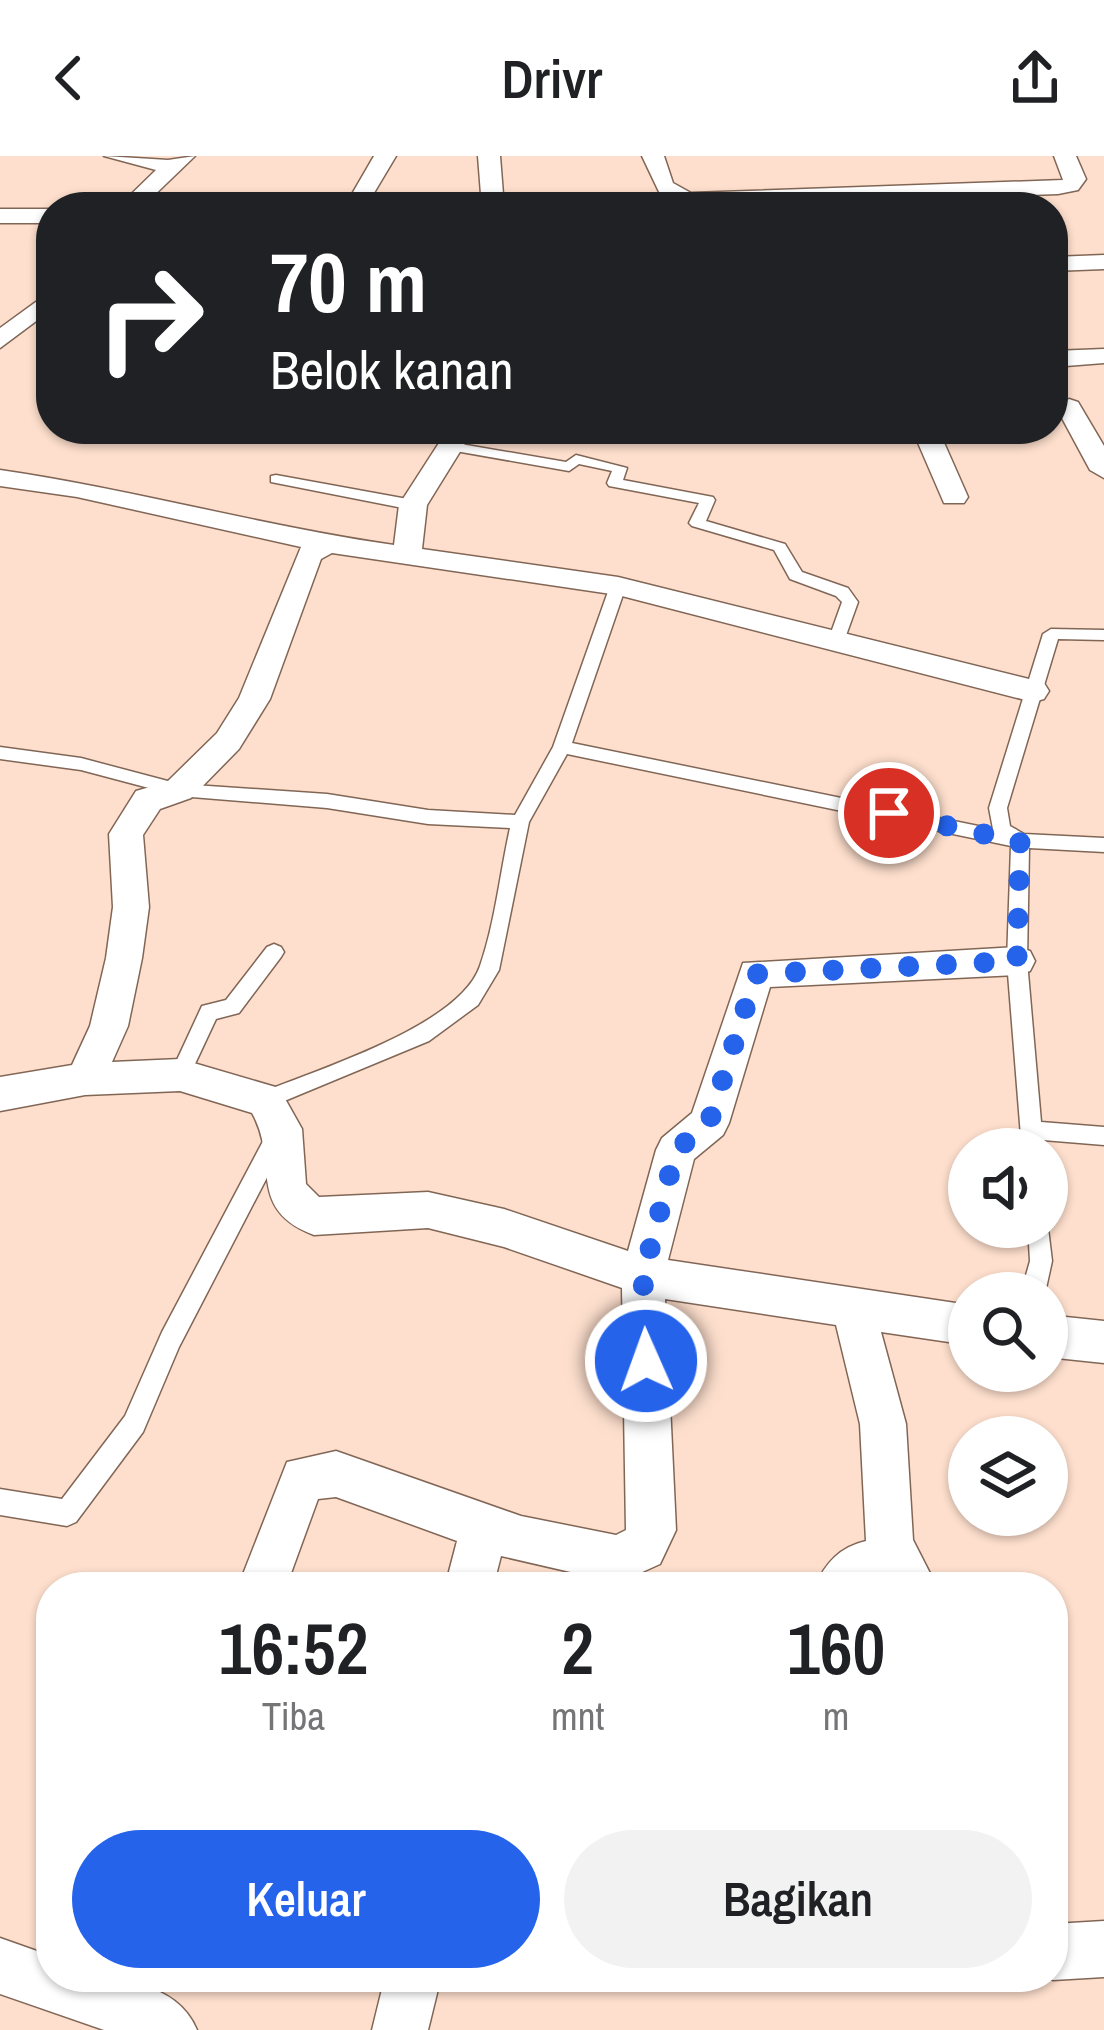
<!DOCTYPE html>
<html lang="id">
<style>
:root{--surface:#fff;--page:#f2f2f2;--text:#202124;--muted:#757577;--accent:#2563eb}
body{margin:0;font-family:"Archivo Narrow",sans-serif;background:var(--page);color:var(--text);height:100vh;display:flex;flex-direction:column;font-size:45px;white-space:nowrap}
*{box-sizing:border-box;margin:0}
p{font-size:39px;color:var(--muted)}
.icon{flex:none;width:66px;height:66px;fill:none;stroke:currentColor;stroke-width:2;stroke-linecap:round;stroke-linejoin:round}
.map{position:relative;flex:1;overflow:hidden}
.panel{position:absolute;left:36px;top:1416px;width:1032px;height:420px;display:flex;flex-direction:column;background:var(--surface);border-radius:48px;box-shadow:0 3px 9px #0004}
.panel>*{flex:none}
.banner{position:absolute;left:36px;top:36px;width:1032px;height:252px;border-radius:48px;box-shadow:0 3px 9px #0004;background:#202124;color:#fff;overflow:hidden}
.fabs{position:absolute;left:948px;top:972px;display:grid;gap:24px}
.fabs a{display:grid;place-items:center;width:120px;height:120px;border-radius:50%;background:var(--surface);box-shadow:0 3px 9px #0004;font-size:60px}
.pin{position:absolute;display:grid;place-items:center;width:102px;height:102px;color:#fff;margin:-51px;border:6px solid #fff;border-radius:50%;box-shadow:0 3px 12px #0007}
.me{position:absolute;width:132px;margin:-66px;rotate:358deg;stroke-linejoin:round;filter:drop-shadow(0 0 9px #0008)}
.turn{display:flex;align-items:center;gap:42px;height:252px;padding:0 36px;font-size:54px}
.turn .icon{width:156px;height:156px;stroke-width:2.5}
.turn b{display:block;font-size:84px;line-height:102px}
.eta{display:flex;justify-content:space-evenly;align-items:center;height:204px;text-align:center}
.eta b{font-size:72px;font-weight:600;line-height:84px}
.cta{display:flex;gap:24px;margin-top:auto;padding:24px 36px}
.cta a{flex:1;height:138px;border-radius:72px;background:var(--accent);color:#fff;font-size:48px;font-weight:600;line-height:138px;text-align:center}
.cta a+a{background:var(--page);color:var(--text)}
header{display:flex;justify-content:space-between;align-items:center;height:156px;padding:0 36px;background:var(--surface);font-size:54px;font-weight:600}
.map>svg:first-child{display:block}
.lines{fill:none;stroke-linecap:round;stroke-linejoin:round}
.lane-casing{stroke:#816656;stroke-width:3}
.street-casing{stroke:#816656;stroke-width:3}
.path{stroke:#b8a092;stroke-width:4.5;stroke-dasharray:1.5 6;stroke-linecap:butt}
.lane{fill:#fff;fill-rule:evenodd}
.street{fill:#fff;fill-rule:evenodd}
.route{stroke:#2563eb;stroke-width:21;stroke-dasharray:0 37.8}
</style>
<header><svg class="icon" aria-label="back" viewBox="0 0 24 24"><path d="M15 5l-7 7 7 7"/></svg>Drivr<svg class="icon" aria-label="share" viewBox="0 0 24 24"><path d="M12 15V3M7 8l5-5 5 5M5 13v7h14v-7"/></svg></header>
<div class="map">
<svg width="1104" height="1874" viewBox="0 0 1104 1874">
<rect width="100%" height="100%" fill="#fedfcd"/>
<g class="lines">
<g class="lane-casing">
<path id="lane" d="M449,286L566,306L576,299L627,312L623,324L713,341L715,344L706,365L785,388L802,416L848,432L858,446L844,485L836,490L828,485L842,446L836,440L790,423L774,394L692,370L689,367L699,347L609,330L607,327L612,315L579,308L569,315L444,293L442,290Z
M276,319L413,344L420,349L413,354L271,326V320Z
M618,425L626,430L572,587L993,673L989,652L1043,478L1051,473L1104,474V484L1058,483L1007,652L1010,670L1024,678L1104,682V696L1029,692L1027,805L1041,966L1104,971V989L1043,984L1044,993H1022L1007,805L1011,690L567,598L529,666L499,814L478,849L429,885L265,953L258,950L254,944L258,938C315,914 459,871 480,810C495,767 500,717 510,672L428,668L327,652L179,640L81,614L0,603V591L81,602L179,628L327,638L428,654L515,659L553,591L610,430Z
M274,788L281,791L284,796L281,801L239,857L216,863L187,925H173L170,919L202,850L226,844L267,791Z
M278,970L286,972L289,979L179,1191L143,1276L76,1366L67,1370L0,1359V1333L62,1343L125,1260L162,1176L270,972Z
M1047,1064L1052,1105L1045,1137H1021L1030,1105L1028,1071H1047Z"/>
</g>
<g class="street-casing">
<path id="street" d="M104,0L168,4L195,0L142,51H118L156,14Z
M374,0H396L368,47L333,51L352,38Z
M478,0H500L504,51H482Z
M642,0H664L673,27L691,37L1063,24L1054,0H1076L1086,23L1078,34L1058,38L691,51L661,40Z
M0,53H51V67H0Z
M1104,99V113L1053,115V101Z
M51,135V154L0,192V172Z
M1104,193V207L1053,211V195Z
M1069,243L1078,246L1104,290V322L1090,314L1056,251Z
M448,273H474L427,349L422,393L618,421L1033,524L1044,527L1049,535L1044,543L1033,546L618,439L332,397L321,403L270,543L239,593L191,642L160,653L143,679L149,751L142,802L128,870L112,906L180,903L279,932L302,973L306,1028L319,1041L428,1036L504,1053L628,1095L656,994L662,982L692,957L743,807L1017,791L1030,795L1035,805L1030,815L1017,819L770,831L729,967L723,979L694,1003L668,1104L969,1149V1189L881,1176L906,1268L913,1384L937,1431H815C825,1407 840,1391 866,1385L860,1268L836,1169L665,1143L676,1374L660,1408L618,1427L501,1400L493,1431H445L457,1385L336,1341L318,1343L286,1431H238L287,1306L336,1295L521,1360L616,1379L626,1374L622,1132L504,1091L428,1072L314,1079C245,1053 280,1006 252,957L180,935L85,939L0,955V921L72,909L90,870L106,802L113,751L109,678L136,635L167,626L217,577L239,542L301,391L77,341L0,330V314C132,333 261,370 394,389L399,349Z
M912,273H938L968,341L964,347H944Z
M1047,1159L1104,1165V1207L1047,1201Z
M1104,1765V1821L1053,1824L1047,1821H1053V1768Z
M0,1782L51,1800V1821C102,1821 175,1820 197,1874H104L0,1838Z
M385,1821H441L428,1874H372Z"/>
</g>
<path class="path" d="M628,273L648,282"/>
<use href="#lane" class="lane"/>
<use href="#street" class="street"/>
</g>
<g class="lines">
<path class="route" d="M646,1205L643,1120L676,994L709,967L756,818L1017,805L1020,686L889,657"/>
</g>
</svg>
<div class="fabs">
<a><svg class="icon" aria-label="sound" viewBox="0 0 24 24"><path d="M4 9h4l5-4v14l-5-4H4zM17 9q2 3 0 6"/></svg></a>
<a><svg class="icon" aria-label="search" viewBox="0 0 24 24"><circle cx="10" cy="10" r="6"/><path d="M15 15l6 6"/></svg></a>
<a><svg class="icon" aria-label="layers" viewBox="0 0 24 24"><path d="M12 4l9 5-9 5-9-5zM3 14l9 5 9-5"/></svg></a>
</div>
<div class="pin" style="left:889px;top:657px;background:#d93025"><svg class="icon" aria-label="arrive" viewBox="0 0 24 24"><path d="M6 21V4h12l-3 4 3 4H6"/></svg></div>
<svg class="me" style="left:646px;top:1205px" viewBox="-20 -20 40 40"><circle r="17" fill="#2563eb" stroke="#fff" stroke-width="3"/><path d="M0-11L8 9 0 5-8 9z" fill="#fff"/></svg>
<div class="banner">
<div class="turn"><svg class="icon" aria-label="right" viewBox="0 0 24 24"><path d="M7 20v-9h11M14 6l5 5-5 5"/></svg><div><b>70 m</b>Belok kanan</div></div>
</div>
<section class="panel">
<div class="eta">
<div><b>16:52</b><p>Tiba</p></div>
<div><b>2</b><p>mnt</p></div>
<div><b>160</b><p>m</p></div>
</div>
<div class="cta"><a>Keluar</a><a>Bagikan</a></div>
</section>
</div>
